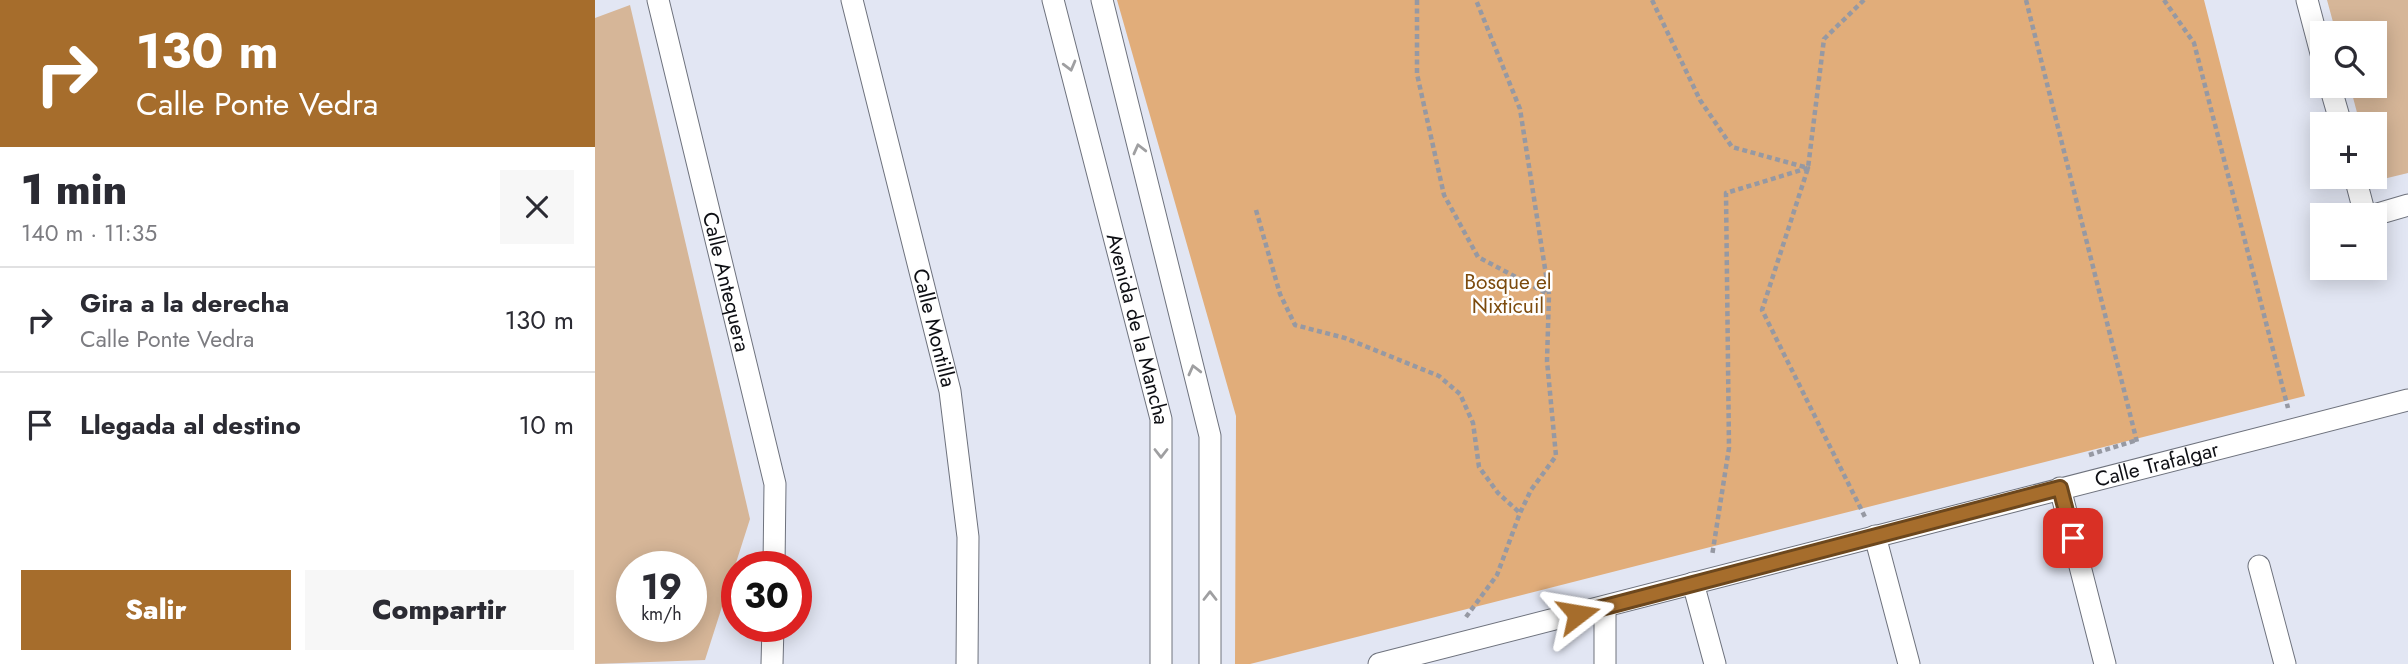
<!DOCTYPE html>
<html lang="es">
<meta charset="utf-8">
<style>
:root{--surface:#fff;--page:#f7f7f7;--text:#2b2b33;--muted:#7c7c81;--line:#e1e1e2;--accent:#a66d2c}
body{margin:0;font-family:Jost,sans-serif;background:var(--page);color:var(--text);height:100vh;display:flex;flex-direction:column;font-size:26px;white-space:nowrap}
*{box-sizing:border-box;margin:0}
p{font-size:23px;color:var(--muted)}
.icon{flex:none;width:38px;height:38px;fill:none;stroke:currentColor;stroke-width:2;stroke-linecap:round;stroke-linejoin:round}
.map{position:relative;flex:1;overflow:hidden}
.details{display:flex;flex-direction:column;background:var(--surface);width:595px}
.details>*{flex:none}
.guide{background:#a66d2c;color:#fff;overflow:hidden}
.fabs{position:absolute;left:1715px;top:21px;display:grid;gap:14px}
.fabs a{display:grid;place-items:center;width:77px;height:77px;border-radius:0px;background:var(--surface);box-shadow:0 4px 18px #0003;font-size:35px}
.speed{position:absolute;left:21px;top:551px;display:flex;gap:14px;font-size:35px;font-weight:700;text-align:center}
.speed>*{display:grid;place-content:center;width:91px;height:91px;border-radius:50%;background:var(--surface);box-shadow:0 4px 18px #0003;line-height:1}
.speed small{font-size:18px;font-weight:400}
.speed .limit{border:10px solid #d22;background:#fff;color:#111}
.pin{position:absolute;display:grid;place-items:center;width:60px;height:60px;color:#fff;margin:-30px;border-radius:14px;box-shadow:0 4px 10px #0006}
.me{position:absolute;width:77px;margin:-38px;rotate:76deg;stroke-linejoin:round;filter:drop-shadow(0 0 5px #0008)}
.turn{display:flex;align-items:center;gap:24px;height:147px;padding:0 21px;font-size:32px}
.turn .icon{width:91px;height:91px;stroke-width:2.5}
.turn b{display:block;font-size:49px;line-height:60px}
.round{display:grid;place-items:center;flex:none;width:74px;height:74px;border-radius:0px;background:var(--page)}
.headline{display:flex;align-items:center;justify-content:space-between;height:119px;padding:0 21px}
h1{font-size:42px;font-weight:800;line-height:52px}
.cta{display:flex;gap:14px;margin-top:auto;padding:14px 21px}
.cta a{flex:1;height:80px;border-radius:0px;background:var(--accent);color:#fff;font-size:28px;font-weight:800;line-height:80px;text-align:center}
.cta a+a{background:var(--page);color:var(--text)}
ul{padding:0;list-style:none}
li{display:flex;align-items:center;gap:21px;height:105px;padding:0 21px;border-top:2px solid var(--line)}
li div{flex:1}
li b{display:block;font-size:26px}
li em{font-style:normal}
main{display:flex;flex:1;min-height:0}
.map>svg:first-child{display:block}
.green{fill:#d6b698;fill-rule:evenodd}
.forest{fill:#e1ad7a}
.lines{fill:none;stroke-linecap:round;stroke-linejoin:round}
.street-casing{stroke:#6e727d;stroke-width:23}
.path{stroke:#9699a3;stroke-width:4.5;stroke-dasharray:5 3.5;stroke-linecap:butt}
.street{stroke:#fff;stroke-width:21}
.oneway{stroke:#9f9fa1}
.route-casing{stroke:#6c471d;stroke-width:18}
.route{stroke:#a66d2c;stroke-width:12}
.labels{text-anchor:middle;stroke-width:5;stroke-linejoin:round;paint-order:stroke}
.street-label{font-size:21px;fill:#0e0f14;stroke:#fff}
.park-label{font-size:21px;fill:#7c4b0e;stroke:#fff}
</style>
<main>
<section class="details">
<div class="guide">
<div class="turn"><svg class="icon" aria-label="right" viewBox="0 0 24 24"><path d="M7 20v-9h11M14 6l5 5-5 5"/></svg><div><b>130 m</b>Calle Ponte Vedra</div></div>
</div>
<div class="headline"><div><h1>1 min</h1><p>140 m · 11:35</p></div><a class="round"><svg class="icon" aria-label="close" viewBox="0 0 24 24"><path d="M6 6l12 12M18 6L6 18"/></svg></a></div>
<ul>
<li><svg class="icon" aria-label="right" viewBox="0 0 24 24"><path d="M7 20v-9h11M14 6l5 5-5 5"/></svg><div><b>Gira a la derecha</b><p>Calle Ponte Vedra</p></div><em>130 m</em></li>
<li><svg class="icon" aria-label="arrive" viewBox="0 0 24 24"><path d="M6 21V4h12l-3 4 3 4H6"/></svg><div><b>Llegada al destino</b></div><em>10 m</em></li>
</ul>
<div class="cta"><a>Salir</a><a>Compartir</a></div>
</section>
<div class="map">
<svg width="1813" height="664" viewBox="0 0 1813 664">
<rect width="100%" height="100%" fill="#e2e6f3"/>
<path class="green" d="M1732,0H1813V173L1780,181V124H1765L1755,86H1780V33H1741Z
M35,5L155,519L110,660L0,664V18ZM37,567H96V626H37Z"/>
<path class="forest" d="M522,0H1609L1710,396L655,664H640L641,416Z"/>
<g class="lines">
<g class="street-casing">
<g id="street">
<path id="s1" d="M63,0L180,484L179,567"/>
<path id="s2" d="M257,0L355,391L373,537L372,664"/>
<path id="s3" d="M458,0L566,419V664"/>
<path d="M507,0L615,436V664"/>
<path d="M1712,0L1727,57"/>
<path d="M1735,86L1746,124"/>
<path d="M1760,177L1770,215"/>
<path d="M1779,215L1813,205"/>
<path d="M1465,488L1510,664"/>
<path d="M1280,536L1314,664"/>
<path d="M1664,566L1690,664"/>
<path d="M1098,583L1120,664"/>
<path d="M177,664L178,626"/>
<path id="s4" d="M784,664L1813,400"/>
<path d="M1010,664V607"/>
</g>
</g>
<path class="path" d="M822,0V74L849,195L883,257L953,294
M1057,0L1105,100L1137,147L1213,168L1131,193L1134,448L1117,556
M1269,0L1229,39L1213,168L1167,310L1270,517
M1431,0L1542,442
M1569,0L1599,43L1693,408
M661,210L685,294L700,325L750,338L844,376L865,394L878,423L884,467L903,493L925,513
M1494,455L1542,440
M871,617L902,575L925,513L936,490L961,456L952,361L954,294L925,109L881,0"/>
<use href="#street" class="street"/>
</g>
<defs><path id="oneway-chevron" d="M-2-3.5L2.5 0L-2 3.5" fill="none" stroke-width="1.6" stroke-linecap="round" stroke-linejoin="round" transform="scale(1.75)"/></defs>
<g class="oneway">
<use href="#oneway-chevron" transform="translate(475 66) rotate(75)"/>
<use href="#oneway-chevron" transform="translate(544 149) rotate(-104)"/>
<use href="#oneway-chevron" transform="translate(599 370) rotate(-104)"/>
<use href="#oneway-chevron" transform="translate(566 453) rotate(90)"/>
<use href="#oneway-chevron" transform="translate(615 596) rotate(-90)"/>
</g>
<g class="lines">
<g class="route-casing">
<path id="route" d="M983,614L1465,488L1478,538"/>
</g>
<use href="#route" class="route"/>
</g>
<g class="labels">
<g class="street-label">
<text dy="7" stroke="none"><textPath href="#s1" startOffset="290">Calle Antequera</textPath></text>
<text dy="7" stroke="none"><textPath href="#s3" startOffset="340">Avenida de la Mancha</textPath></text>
<text dy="7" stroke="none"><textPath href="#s2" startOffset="338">Calle Montilla</textPath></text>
<text dy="7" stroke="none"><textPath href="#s4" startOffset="803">Calle Trafalgar</textPath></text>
</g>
<g class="park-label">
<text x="913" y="289">Bosque el<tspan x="913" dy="24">Nixticuil</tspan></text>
</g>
</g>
</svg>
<div class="fabs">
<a><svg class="icon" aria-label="search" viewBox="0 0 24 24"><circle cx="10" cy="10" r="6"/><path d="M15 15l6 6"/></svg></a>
<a>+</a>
<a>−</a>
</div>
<div class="speed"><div>19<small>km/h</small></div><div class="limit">30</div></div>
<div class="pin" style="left:1478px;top:538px;background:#d93025"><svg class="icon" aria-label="arrive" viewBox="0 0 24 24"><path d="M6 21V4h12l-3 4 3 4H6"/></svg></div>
<svg class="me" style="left:983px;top:614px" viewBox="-20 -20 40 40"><path d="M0-17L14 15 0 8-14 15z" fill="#a66d2c" stroke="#fff" stroke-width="4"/></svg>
</div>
</main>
